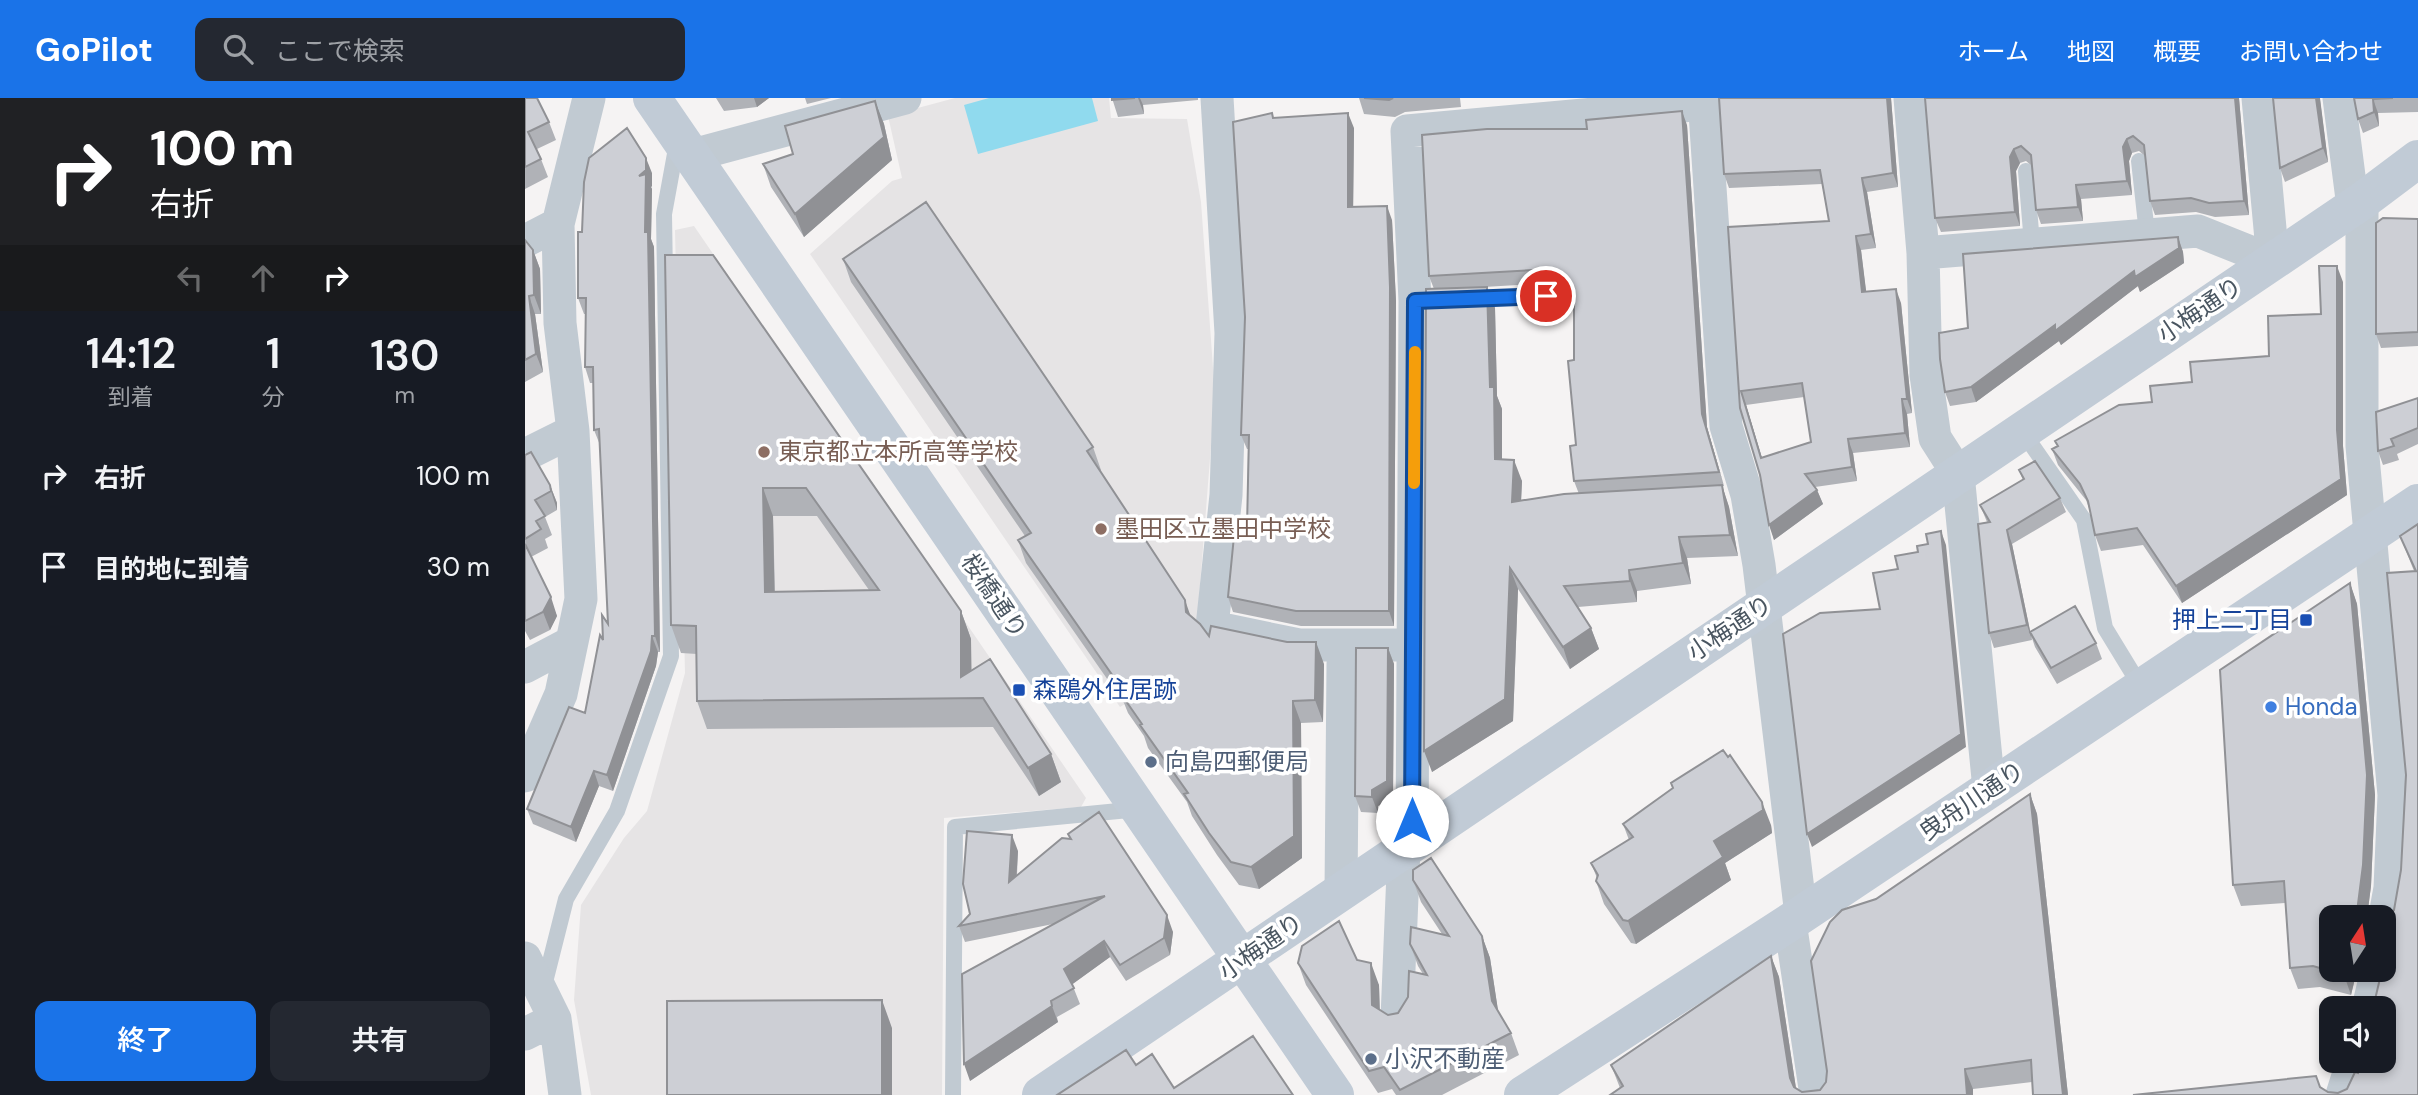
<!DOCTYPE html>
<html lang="ja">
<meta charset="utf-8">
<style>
:root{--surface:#171b24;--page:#242831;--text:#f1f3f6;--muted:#9ea1a6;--accent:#1a73e8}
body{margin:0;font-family:"DM Sans","Noto Sans JP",sans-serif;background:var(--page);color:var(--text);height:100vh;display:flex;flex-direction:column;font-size:26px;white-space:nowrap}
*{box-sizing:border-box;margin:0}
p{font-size:23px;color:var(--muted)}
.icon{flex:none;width:38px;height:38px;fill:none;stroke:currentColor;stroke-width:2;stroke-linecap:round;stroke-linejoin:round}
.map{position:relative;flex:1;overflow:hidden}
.sheet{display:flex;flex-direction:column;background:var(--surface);width:525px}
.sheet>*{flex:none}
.hud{background:#202124;color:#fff;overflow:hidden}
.needle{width:46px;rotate:12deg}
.controls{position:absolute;left:1794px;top:807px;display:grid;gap:14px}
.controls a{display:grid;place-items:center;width:77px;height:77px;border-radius:14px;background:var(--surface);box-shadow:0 4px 10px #0003;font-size:35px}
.pin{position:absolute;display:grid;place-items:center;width:60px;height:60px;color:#fff;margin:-30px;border:4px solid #fff;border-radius:50%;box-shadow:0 2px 7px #0007}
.me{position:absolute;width:77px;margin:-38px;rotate:0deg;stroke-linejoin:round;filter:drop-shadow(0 0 5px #0008)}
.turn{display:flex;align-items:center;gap:24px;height:147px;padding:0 35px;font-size:32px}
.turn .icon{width:91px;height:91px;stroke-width:2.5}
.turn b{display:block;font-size:49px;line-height:60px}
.lanes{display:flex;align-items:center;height:66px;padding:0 35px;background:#0003;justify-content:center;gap:35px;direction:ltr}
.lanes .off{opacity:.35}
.eta{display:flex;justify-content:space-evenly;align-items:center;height:119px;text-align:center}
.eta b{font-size:42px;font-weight:600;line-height:49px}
.action{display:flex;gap:14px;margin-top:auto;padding:14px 35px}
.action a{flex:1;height:80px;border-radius:14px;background:var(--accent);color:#fff;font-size:28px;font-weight:600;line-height:80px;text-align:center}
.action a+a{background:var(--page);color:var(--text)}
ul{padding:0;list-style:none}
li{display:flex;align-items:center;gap:21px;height:91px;padding:0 35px}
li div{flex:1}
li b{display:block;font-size:26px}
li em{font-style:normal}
header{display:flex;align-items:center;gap:42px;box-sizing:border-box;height:98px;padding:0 35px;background:var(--accent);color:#fff}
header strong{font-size:33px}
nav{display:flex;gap:38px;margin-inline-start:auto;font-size:24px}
.search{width:490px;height:63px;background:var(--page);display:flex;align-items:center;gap:18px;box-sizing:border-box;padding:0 24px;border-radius:14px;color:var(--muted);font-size:26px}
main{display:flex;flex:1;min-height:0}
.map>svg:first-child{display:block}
.education{fill:#e6e4e5}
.water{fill:#90daee}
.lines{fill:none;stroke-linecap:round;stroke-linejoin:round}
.lane{stroke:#c1cad2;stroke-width:16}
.street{stroke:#c1cad2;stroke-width:33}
.secondary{stroke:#c1cbd6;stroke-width:38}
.wall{fill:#b0b2b7;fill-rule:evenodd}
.shaded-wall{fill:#909195}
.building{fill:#cdcfd5;stroke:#909195;stroke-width:2;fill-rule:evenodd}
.route-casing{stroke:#114b97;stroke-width:18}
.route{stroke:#1a73e8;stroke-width:12}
.slow{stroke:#f59e0b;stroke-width:12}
.education-dot{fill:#8d6e63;stroke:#fff;stroke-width:2.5}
.transit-dot{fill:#1a4fb4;stroke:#fff;stroke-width:2.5}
.shop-dot{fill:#3f7fe0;stroke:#fff;stroke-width:2.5}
.service-dot{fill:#5c6f8a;stroke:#fff;stroke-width:2.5}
.labels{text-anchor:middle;stroke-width:7;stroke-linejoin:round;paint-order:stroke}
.street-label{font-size:24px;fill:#4a5661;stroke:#fff}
.education-label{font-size:24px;fill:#785e54;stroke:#fff;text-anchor:start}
.transit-label{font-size:24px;fill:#164399;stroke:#fff;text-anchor:end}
.shop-label{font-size:24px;fill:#366cbe;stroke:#fff;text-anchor:start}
.service-label{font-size:24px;fill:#4e5e75;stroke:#fff;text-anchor:start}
</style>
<header>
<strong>GoPilot</strong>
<div class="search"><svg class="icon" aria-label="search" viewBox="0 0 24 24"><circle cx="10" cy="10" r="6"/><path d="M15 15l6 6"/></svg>ここで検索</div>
<nav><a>ホーム</a><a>地図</a><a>概要</a><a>お問い合わせ</a></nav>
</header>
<main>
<section class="sheet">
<div class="hud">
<div class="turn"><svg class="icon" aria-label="right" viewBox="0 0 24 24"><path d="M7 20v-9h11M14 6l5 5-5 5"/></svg><div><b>100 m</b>右折</div></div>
<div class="lanes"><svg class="icon off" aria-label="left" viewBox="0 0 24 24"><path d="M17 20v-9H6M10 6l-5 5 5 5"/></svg><svg class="icon off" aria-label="ahead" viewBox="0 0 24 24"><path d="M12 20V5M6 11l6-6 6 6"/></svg><svg class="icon" aria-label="right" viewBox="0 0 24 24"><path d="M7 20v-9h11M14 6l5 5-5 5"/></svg></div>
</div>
<div class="eta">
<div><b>14:12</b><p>到着</p></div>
<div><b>1</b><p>分</p></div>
<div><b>130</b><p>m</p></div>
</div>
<ul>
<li><svg class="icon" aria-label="right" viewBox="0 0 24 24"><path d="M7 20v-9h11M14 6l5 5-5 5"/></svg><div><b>右折</b></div><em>100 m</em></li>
<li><svg class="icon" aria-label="arrive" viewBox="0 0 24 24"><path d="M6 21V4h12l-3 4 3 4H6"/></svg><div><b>目的地に到着</b></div><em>30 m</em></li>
</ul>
<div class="action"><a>終了</a><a>共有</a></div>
</section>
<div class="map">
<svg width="1893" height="997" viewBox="0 0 1893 997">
<rect width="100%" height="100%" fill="#f5f3f3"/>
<path class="education" d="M430,0H584L586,20L662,21L676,104L690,297L669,564L595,609L285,156L367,83L377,80L363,18Z
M169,128L561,700L556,709L419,720L417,997H66L49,902L56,807L99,740L122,713L160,575L150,132Z"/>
<path class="water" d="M464,0H567L573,23L453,56L439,7Z"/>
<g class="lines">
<path class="lane" d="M1614,63L1622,136
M1501,73L1507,146
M945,201L1021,198
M1497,333L1559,422L1580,530L1616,589
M18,892L41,801L92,713L146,558L139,116L152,45
M428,997L430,729L614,711"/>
<path class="street" d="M692,0L706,235L701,397L687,529L774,547H887
M1179,0L1201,328L1222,397L1234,467L1276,817
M1385,0L1398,155L1401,277L1410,340L1433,376L1464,691
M1814,0L1828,109
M168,57L380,0
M1837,103V348L1869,697L1865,790L1858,829
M0,143L33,126
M1398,155L1673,133L1748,163L1733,0
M0,357L48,333
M0,569L47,544
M0,678L36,596L56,501L48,333L35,225L33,126L64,0
M887,745L890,203L882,33L1179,6
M816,794L818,566
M1265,824L1291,997
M0,860L30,921L40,997
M1843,910L1852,872
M872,920L879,750
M0,936L30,921
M1817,997L1828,962"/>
<path class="secondary" d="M127,0L810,997
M516,997L1837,103L1893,61
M998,997L1276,817L1893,405"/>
</g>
<path class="wall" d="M0,0L24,24L31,42L12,51L23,79L0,91Z
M191,0H244L232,9L199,13Z
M280,0H306L282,6Z
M587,0H673V2L618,7L619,16L593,19Z
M834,0H935L936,9L880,14L870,19L839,16Z
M1194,0H1366L1373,89L1342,94L1351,150L1336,152L1341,194L1376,205L1387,315L1382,316L1385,349L1328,355L1332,383L1290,389L1292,392L1298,406L1249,442L1235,377L1215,310L1203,129L1304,123L1297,86L1204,90L1199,76ZM1279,299L1286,344L1237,360L1221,307Z
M1400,0H1714L1724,117L1690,119L1671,114L1630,117L1625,103L1620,58L1614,53L1607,55L1604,63L1607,97L1556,101L1558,123L1516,126L1511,112L1507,68L1501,63L1495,65L1491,73L1495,128L1416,134L1410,120Z
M1829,0H1893V14L1853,15L1854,28L1838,35L1833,21Z
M1795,2L1803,64L1760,84L1755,70Z
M350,3L359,26L367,62L279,139L246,89L238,66L268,56Z
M749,20L829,30L828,109L867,122L871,203L869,528H776L708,514L703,499L722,429L723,351H722L716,337Z
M1162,27L1182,329L1199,388H1197L1204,409L1213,458L1162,460L1166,486L1112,493V504L1053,509L1066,530L1074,551L1045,571L993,491L988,623L907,674L909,191L904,178L1062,31ZM1024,185V193L1029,206L1049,207L1051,347L1049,383L1054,396L996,403L997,383L977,362V311L972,298L970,210L962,189L942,190Z
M127,75V88L126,89L127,91L126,141L129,149L135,554H133L131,568L88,693L74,688L51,744L8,726L2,711L60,615L83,526L75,347L69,332V285H65L60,269V216H59L53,200L57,134Z
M1893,121V248L1856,250L1851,236Z
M1653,139L1658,154L1659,165L1615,194L1613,188L1536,247L1534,243L1451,304L1425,308L1420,294L1443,230Z
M0,142L8,152L15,171L16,216H10L18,274L0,284Z
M140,157L436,513L446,541V572L526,656L536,684L514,698L468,629L182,631L172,603V556L156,555L146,527ZM248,418H292L344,492L250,494Z
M318,161L568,349L576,372L574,373L666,518L684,538L799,566L798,624L776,625L777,760L734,791L714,787L692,757L667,718L662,704L623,650L619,638L603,615L599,605L501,465L493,442L500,438L326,184Z
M1818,184V348L1822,397L1657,505L1618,447L1576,453L1570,437L1564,410L1561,402L1533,367L1527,351L1532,348L1530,343L1627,304L1667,284L1744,258L1796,216Z
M1893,300V346L1872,356L1874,362L1858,367L1853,353Z
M0,357L25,387L32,405V412L20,419L27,437L20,441L23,450L6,459L32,518L25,532L5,542L0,533Z
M1494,372L1535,400L1541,414L1487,446L1505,533L1571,545L1577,561L1532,586L1510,549L1506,537L1507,542L1469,550L1464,535L1462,424L1455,407L1498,382Z
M1893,426V997H1608L1795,989L1803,994L1813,995L1822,991L1833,975L1861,857L1858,856V825L1869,812L1876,772L1889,473L1875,438Z
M1825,485L1832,506L1850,697L1846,788L1842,819H1806L1832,872L1826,897L1795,889L1773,891L1765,870L1760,805L1716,808L1708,787Z
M863,550L869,566L868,699L853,708V715L836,714L830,698Z
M1505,696L1512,716L1543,997H1508L1507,984L1448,991V997H1085L1095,990L1086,967L1246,858L1254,879L1271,990L1277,994L1295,992L1301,984L1302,973L1286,863L1305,824L1317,812L1351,801Z
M1098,726L1246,727L1247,735L1200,765L1206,782L1111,846L1106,845L1079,806L1071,783L1072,780L1066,765L1104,742Z
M543,736L648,834L645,857L601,883L585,859L547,886L555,906L532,919L533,924L445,983L528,826L440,844L434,828L445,816L493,753L492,777L545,741Z
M888,782L957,838L965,860L973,913L986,935L994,957L917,997H871L867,991L853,995L781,887L773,865L832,862L854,887L855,912L863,917L873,915L898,876L893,868L885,846L917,836L896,804Z"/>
<path class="shaded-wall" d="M229,0H244L232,9Z
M613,0H615L618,7L619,16Z
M1362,0H1366L1373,89L1368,75Z
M1710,0H1714L1724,117L1719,103Z
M1791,0H1795L1803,64L1798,50Z
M1848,1L1853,15L1854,28L1849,14Z
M350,3L359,26L367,62L279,139L270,116Z
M1157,13L1162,27L1182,329L1199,388L1177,316Z
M823,15L829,30L828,124L823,109Z
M1602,41L1607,55L1604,63L1607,97L1602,83L1598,49Z
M1489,51L1495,65L1491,73L1495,128L1490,114L1485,59Z
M121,60L127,75V88L126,89L127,91L126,141L129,149L135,554L130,538L120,134L114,78Z
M1337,80L1342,94L1351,150L1346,136Z
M1551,87L1556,101L1558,123L1553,109Z
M862,108L867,122L871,203L869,528L864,513Z
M1331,138L1336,152L1343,208L1337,194Z
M1653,139L1658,154L1659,165L1615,194L1613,188L1536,247L1534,243L1451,304L1446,289L1530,227L1609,173Z
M8,152L15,171L16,216L9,197Z
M1812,168L1818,184V348L1822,397L1657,505L1651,488L1812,332Z
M962,189L970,210L972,298L977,311V383L970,361L965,289Z
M1371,191L1376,205L1387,315L1382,301Z
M4,198L10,216L18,274L11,256Z
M1216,293L1221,307L1241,374L1236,360Z
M1377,301L1382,316L1385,349L1380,335Z
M1323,341L1328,355L1332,383L1327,369Z
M989,362L997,383L995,425L987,404Z
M25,387L32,405V412L26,393Z
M1197,387L1204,409L1213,458L1205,437Z
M238,390L248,418L250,522L240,494Z
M1292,392L1298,406L1249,442L1244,427Z
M1482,432L1487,446L1507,542L1502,527Z
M1416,433L1421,447L1441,649L1287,749L1282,736Z
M1154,439L1162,460L1166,486L1158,465Z
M985,470L993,491L988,623L907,674L899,653Z
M1104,472L1112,493V504L1105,483Z
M1825,485L1832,506L1850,697L1846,788L1842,819H1834L1832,814Z
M26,499L32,518L25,532L18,514Z
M660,502L668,525L661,514Z
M436,513L446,541L447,601L436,579Z
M1066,530L1074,551L1045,571L1038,549Z
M127,538L133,554L131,568L88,693L82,677Z
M791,544L799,566L798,624L790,602Z
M863,550L869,566L868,699L853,708V715L847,699Z
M768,603L776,625L777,760L734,791L726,769Z
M526,656L536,684L514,698L503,670Z
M69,673L74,688L51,744L46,729Z
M1505,696L1512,716L1543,997H1538Z
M1237,704L1246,727L1247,735L1200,765L1206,782L1111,846L1103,823L1189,743Z
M487,737L493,753L490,800L484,784Z
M642,817L648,834L645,857L639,840Z
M957,838L965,860L975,925L967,903Z
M579,843L585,859L545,888L539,871Z
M1246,858L1254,879L1272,997L1265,980Z
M846,865L854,887L855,929L847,907Z
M1820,872H1832L1826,897L1819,877Z
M357,902L367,930V997H357Z
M527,908L533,924L445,983L439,966Z
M1440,971L1448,991V997H1442Z"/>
<path class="building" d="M0,0H12L24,24L3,34L16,61L0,69Z
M587,0H610L587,2Z
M839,0H868L864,2Z
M1194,0H1362L1368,75L1337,80L1346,136L1331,138L1337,194L1371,191L1382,301H1377L1380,335L1323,341L1327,369L1280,376L1292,392L1244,427L1235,377L1215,310L1203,129L1304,123L1295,72L1199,76ZM1277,285L1286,344L1236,360L1216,293Z
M1400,0H1710L1719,103L1684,105L1666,100L1625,103L1619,47L1608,38L1602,41L1598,49L1602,83L1551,87L1553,109L1511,112L1506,57L1496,48L1489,51L1485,59L1490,114L1410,120Z
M1748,0H1791L1798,50L1755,70Z
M1829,0H1868L1848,1L1849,14L1833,21Z
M350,3L359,39L270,116L238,66L268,56L260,28Z
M1157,13L1177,316L1194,374L1049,383L1045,348L1051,347L1043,263L1049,262V194L1024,193L1025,171L904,178L897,37L962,31H1062L1061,22Z
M747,15L748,20L823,15V109L862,108L865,189L864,513H771L703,499L710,428L722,429L724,337H716L720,219L708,24Z
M102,30L121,60V72L114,78L121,76L120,134H123L130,538H127L126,553L82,677L69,673L46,729L2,711L44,609L60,615L75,537L78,542L77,517L83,526L74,331L69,332L68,269H60L61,200H53V134H57L59,84L64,60Z
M401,104L568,349L562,353L660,502L661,514L675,526L684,538L686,528L762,544H791L790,602L768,603L769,738L726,769L706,764L684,735L659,696L663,695L615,627L617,626L594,593L597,591L493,442L506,435L318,161Z
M1858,120L1893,121V234L1851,236V125Z
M1653,139L1654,150L1610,179L1609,173L1530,233V227L1446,289L1420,294L1415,261L1414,235L1443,230L1438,156Z
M0,142L8,152L9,197L4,198L11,256L0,262Z
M140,157H188L436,513V579L465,561L526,656L503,670L458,600L172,603L171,528L146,527ZM238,390H281L354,492L240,494Z
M1794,168H1812V332L1816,381L1651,488L1612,430L1570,437L1563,403L1555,386L1527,351L1533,348L1530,343L1594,307L1627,304L1625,288L1667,284L1665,264L1744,258L1743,218L1796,216Z
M962,189L965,289H969L970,361L989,362L987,404L1039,396L1197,387L1205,437L1154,439L1158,465L1104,472L1105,483L1039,488L1066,530L1038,549L985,470L980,601L899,653L901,191Z
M1893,300V330L1866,341L1869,348L1853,353L1851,314Z
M6,354L25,387L26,393L10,402L20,418L11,423L16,431L0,441V357Z
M1510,363L1535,400L1482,432L1502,527L1464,535L1453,426L1465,424L1455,407L1499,381L1494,372Z
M1893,426V997H1608L1791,978L1795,989L1803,994L1813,995L1822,991L1830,974L1833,975L1836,962H1858V910H1848L1857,872H1858V866L1863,846L1858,839V825L1869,812L1876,772L1881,677L1862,475L1891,473L1875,438Z
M1416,433L1436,636L1282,736L1258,536L1295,515L1355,511L1348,475L1373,471L1370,458L1393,454L1392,448L1403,446L1401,436Z
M0,446L26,499L18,514L0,523Z
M1825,485L1842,677L1838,767L1832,814L1836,819H1806V872H1820L1819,877L1788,868L1765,870L1759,783L1708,787L1695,572Z
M1550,508L1571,545L1526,570L1505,534Z
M831,550H863L862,683L847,692V699L830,698Z
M1198,652L1203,659L1205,657L1237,704L1238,712L1189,743L1198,759L1103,823L1098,822L1071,783L1073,777L1066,765L1108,739L1098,726L1148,690L1146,685Z
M1505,696L1538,997H1508L1506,962L1440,971L1442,997H1085L1098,988L1086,967L1246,858L1265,980L1269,989L1277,994L1295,992L1301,984L1302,973L1286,863L1305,824L1317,812L1351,801Z
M574,714L642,817L639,840L595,867L579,843L539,871L549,890L526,903L527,908L439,966L437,876L580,798L434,828L445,816L438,786L442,733L487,737L484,784L537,740L546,741L543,736Z
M906,760L957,838L967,903L986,935L875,992L859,969L844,973L773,865L777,848L814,823L832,862L846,865L847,907L863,917L873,915L883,899L884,873L902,877L885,846L886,829L924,838L888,782V772Z
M357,902V997H142V903Z
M728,938L768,997H532L601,952L611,967L627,956L649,990Z"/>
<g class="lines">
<g class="route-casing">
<path id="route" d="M887,723L890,203L1021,198"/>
</g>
<use href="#route" class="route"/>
<path class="slow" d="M889,385L890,254"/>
</g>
<g class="education-dot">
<circle cx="239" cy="354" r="7"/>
<circle cx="576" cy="431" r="7"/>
</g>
<g class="transit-dot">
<rect x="1774" y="515" width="14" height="14" rx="3.5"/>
<rect x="487" y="585" width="14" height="14" rx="3.5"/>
</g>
<circle class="shop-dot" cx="1746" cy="609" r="7"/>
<g class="service-dot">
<circle cx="626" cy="664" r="7"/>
<circle cx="846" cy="961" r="7"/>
</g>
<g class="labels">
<g class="street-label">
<text transform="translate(1675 212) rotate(-34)" y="8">小梅通り</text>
<text transform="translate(469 498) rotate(56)" y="8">桜橋通り</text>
<text transform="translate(1205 530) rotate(-34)" y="8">小梅通り</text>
<text transform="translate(1447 703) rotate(-34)" y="8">曳舟川通り</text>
<text transform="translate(736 849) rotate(-35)" y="8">小梅通り</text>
</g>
<g class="education-label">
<text x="253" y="362">東京都立本所高等学校</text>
<text x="590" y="439">墨田区立墨田中学校</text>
</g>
<g class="transit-label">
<text x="1767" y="530">押上二丁目</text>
<text x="508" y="600" text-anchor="start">森鴎外住居跡</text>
</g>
<g class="shop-label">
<text x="1760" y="617">Honda</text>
</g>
<g class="service-label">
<text x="640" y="672">向島四郵便局</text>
<text x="860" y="969">小沢不動産</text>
</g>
</g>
</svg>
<div class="controls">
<a><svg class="needle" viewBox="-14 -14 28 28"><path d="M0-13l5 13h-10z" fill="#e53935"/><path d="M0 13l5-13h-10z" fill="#9ea1a6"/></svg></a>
<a><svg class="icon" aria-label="sound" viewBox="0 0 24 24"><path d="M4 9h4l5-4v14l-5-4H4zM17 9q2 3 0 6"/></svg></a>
</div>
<div class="pin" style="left:1021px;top:198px;background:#d93025"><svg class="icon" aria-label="arrive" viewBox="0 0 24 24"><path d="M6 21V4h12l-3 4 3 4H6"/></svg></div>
<svg class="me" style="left:887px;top:723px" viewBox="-20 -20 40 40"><circle r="19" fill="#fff"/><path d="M0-13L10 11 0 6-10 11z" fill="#1a73e8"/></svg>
</div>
</main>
